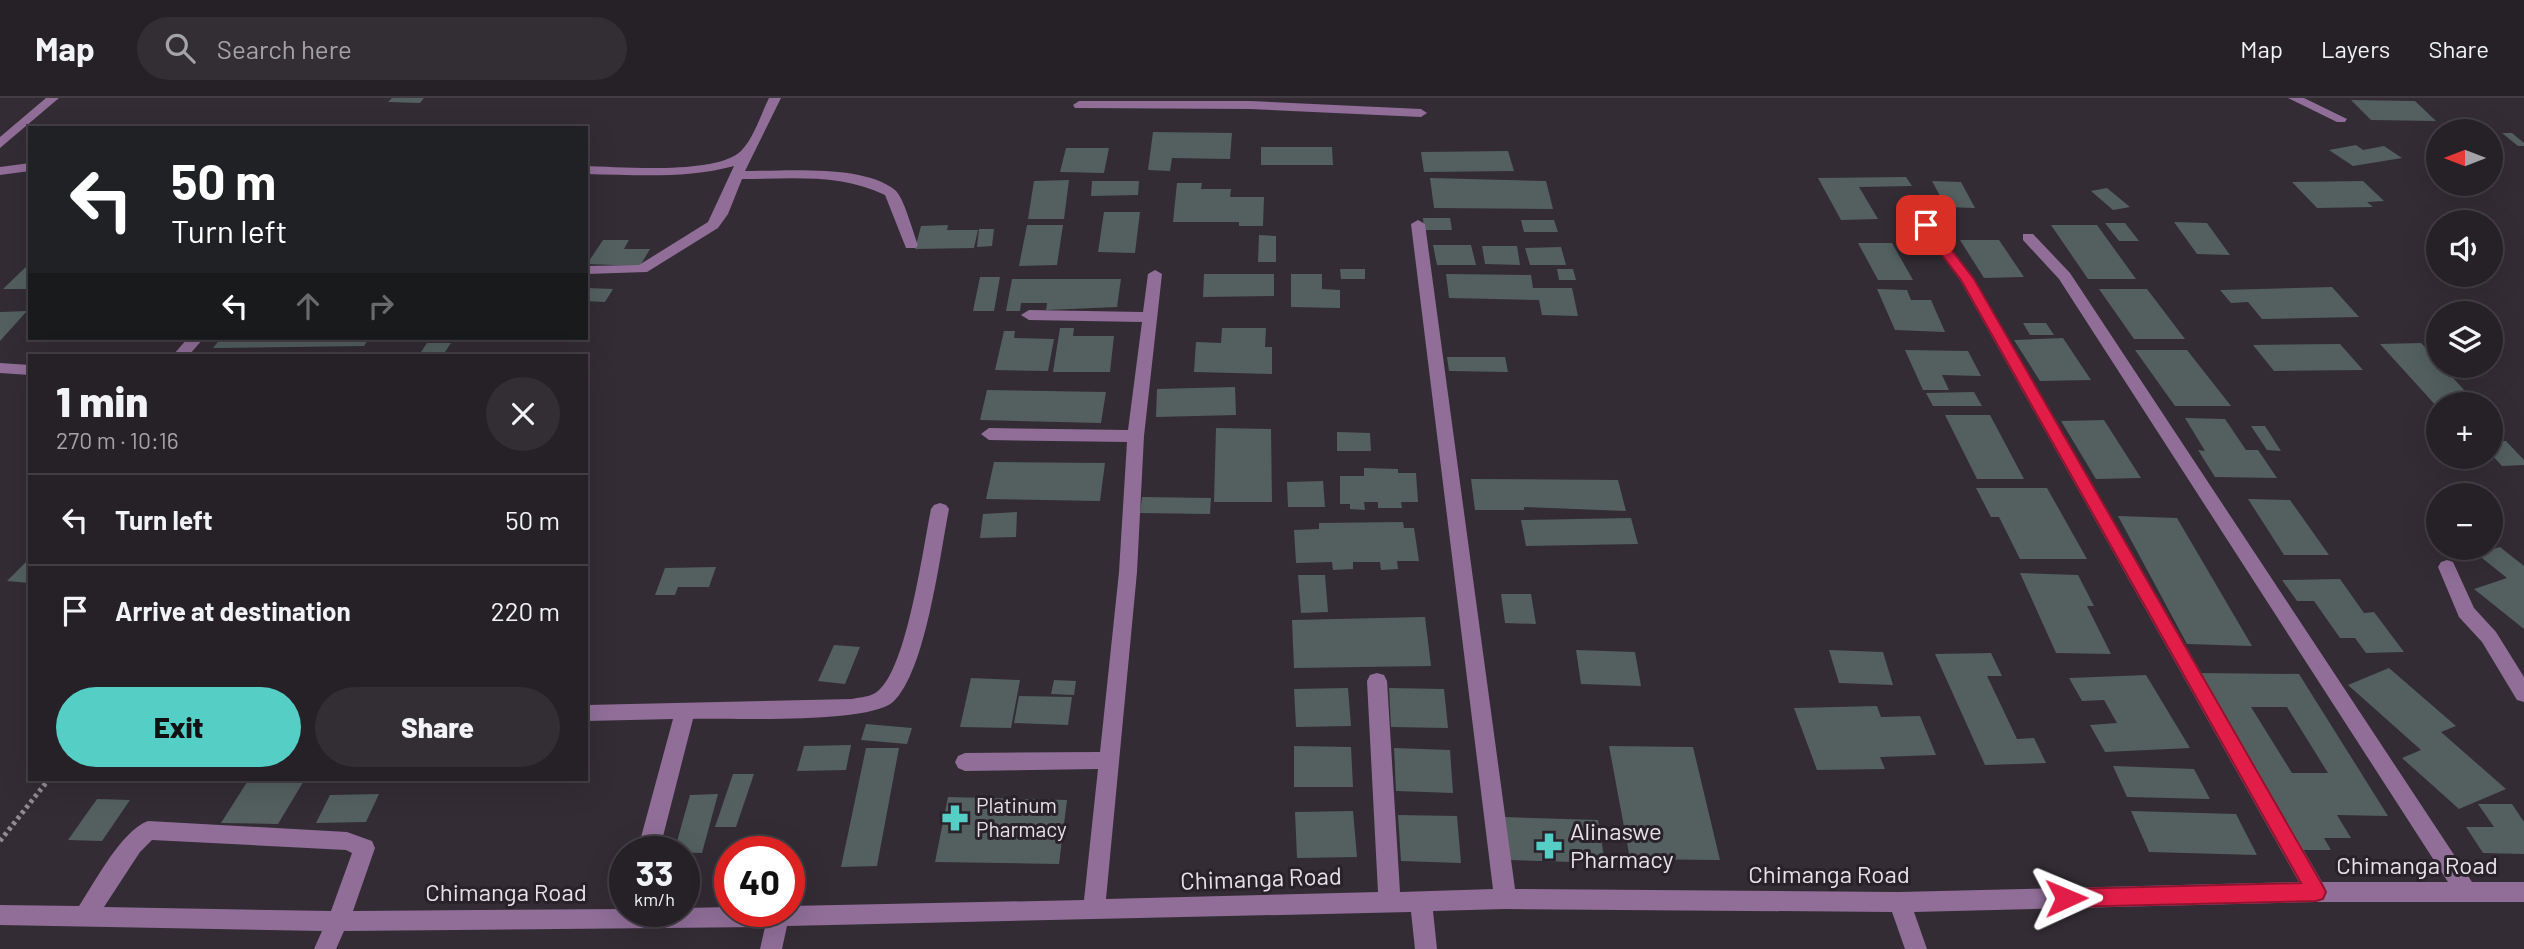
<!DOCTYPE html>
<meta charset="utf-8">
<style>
:root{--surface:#262127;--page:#322e33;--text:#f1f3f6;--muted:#a4a3a7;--line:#423e44;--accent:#55cec5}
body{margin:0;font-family:Barlow,sans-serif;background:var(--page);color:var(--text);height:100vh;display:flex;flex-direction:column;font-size:26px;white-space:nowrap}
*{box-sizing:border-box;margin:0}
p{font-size:23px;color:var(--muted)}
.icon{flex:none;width:38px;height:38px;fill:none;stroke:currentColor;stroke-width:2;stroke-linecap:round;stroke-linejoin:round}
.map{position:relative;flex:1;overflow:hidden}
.side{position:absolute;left:28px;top:256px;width:560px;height:427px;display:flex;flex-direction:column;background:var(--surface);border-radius:0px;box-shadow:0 7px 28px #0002,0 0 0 2px var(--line)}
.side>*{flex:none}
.guide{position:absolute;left:28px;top:28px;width:560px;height:214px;border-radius:0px;box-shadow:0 7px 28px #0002,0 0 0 2px var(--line);background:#202124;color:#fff;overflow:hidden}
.needle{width:46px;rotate:270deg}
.tools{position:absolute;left:2426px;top:21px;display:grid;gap:14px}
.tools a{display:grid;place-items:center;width:77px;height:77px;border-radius:50%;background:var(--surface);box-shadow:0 7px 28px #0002,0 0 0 2px var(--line);font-size:35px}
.speed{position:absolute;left:609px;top:738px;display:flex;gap:14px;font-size:35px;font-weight:700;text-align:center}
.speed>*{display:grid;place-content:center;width:91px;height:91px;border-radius:50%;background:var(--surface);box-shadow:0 7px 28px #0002,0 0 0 2px var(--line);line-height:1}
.speed small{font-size:18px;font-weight:400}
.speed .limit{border:10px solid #d22;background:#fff;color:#111}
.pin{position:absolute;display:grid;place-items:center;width:60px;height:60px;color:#fff;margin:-30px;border-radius:14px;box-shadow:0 4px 10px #0006}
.me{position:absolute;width:77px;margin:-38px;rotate:89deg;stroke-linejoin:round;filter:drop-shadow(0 0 5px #0008)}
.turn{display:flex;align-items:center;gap:24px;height:147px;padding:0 28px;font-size:32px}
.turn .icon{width:91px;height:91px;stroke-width:2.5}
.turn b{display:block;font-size:49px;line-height:60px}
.lanes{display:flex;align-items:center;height:66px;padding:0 28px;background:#0003;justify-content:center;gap:35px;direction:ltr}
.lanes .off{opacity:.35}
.round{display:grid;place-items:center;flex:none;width:74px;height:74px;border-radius:37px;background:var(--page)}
.head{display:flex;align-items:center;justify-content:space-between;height:119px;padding:0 28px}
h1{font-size:42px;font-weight:800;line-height:52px}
.primary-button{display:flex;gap:14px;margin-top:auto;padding:14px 28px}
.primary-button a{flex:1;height:80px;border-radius:42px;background:var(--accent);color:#111;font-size:28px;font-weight:800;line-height:80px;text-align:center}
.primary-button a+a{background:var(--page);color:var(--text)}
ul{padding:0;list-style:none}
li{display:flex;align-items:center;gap:21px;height:91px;padding:0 28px;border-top:2px solid var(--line)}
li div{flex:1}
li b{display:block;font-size:26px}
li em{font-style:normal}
header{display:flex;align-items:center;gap:42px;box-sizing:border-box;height:98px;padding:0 35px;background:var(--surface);border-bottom:2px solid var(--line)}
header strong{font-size:33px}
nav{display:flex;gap:38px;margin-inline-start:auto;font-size:24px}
.search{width:490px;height:63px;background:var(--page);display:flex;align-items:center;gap:18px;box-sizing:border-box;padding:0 24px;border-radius:38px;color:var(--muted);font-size:26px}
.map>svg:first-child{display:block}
.building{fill:#53605f;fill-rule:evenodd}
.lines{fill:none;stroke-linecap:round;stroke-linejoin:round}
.path{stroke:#918c92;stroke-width:5;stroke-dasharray:3.5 3.5;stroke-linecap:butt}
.minor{fill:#906e98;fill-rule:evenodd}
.route{fill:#e11d48;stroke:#92132f;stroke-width:2}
.labels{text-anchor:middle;stroke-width:6;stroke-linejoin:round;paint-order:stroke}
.poi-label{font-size:21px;fill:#e6e2e7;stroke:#29222a;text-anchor:start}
.near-poi-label{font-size:24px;fill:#e6e2e7;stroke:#29222a;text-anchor:start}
.near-street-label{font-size:24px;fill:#e6e2e7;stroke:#29222a}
</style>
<header>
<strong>Map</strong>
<div class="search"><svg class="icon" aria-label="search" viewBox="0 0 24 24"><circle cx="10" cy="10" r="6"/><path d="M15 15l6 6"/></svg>Search here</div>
<nav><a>Map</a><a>Layers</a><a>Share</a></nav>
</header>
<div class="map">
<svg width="2524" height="851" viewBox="0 0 2524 851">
<rect width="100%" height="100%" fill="#332c34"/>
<path class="building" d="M392,0H424L420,5L388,4Z
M2351,2L2415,3L2436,23L2371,22Z
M1153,34L1232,35L1230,61L1172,60L1170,73L1148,72Z
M2502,35H2512L2524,45V48H2518Z
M2356,47L2363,52L2384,48L2402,60L2353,68L2329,52Z
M1261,49H1332L1333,67H1261Z
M1066,50H1109L1104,75L1060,74Z
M1508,53L1514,73L1424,74L1421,54Z
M1906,79L1912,88L1859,89L1878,121L1841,122L1818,80Z
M1430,80L1546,83L1553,111L1434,110Z
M1069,82L1064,121H1028L1034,83Z
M1092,83H1139L1138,97L1091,98Z
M1932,83L1961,84L1975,110L1946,109Z
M2363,83L2384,103L2367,104L2373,109L2317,110L2292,84Z
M1177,85H1202L1201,91H1231L1230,99H1264L1263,128H1239V124H1173Z
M2107,90L2130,109L2113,112L2091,93Z
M1104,114H1140L1135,155L1098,154Z
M1423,120H1450L1452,132H1424Z
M1521,122H1554L1558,134H1524Z
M2174,124L2207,125L2230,157L2197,156Z
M2105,125H2125L2139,143H2119Z
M948,127L947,132H978L974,150L915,151L921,128Z
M1027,127H1063L1057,167L1019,168Z
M2051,127H2097L2136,181H2088Z
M979,131H994L992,148L977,149Z
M1259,137L1276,138V164H1258Z
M603,142H629L624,151H650L640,168L587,166Z
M1960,142H1999L2024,179L1984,180Z
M1858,145H1892L1913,182H1878Z
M1433,147H1471L1476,167H1437Z
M1482,148H1517L1520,167L1485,166Z
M1561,149L1566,167H1530L1525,150Z
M30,165V191H3Z
M1340,171H1365V181H1341Z
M1557,171H1573L1576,182H1559Z
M1204,176H1274V198L1203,199Z
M1291,176H1322V191L1340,192V210L1291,209Z
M1446,176L1531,177L1533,190H1572L1578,218L1542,217L1539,202L1449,200Z
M980,179H1000L994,213H973Z
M1012,181H1121L1117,209L1046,212L1047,205H1021L1020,213H1006Z
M2332,189L2359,219L2262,221L2248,204L2231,205L2220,192Z
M586,190L613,191L605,204L586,203Z
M1877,191L1907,192L1911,202H1931L1945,234L1895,232Z
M2099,191H2147L2185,241H2134Z
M27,213L0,243V214Z
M2023,225H2046L2054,237H2030Z
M1060,230H1074L1073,238H1114L1110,274H1053Z
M1222,230H1266L1265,249H1272V276L1194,274L1196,244L1221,245Z
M1004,233H1015L1014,240L1054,241L1048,273L995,272Z
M221,240H369L364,248L213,250Z
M2063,240L2091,282L2040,283L2014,242Z
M427,245H451L443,257H419Z
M2421,245L2438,263V268H2442L2477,306H2438V310L2380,246Z
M2340,246L2363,272L2274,273L2253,247Z
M1905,252L1968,253L1981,278L1942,277L1949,292H1923Z
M2135,252H2187L2231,308H2175Z
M1447,259H1505L1508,274L1449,273Z
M1235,289L1236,317L1156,319L1157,291Z
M987,292L1106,294L1101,325L980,322Z
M1974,294L1982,308H1933L1926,295Z
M1945,317H1990L2024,381H1977Z
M2185,320L2225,321L2246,352H2258L2277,380L2215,379L2198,352L2205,353Z
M2104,322L2141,380L2096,381L2061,323Z
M2251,328H2265L2281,353L2267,352Z
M1216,330L1271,331L1272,404H1214Z
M1337,334L1370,335L1371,353H1337Z
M2490,343H2506L2524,362V367L2502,368L2490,355Z
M994,364L1105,365L1100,403L986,401Z
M1364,370L1398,371V375H1416L1418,404H1401L1402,410H1378V404H1364L1365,412L1350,411V406H1340V378H1364Z
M1471,381L1618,382L1626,413L1524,409V412H1475Z
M1323,383L1325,409H1288L1287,384Z
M1976,390H2047L2087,461H2020L1999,419H1991Z
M1142,399L1211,400L1210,416L1140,415Z
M2248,401L2290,402L2329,457H2284Z
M1017,414L1016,439L980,440L983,416Z
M2118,418L2177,420L2252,548L2187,546Z
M1631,420L1638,446L1526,448L1521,422Z
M1403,424L1404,430H1414L1419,463H1397L1398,471L1381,472L1380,464H1353V471L1333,472L1332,464L1296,465L1294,432L1319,431V425Z
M2500,449L2524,468V531L2474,491L2507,480L2477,456Z
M30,460V485L7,483Z
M716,469L709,489H678L675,497H655L665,470Z
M2020,475L2078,477L2094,508H2087L2111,556L2056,555Z
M1298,477H1325L1328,514L1301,515Z
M2340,481L2364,515L2374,514L2404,554L2366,555L2355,540H2340L2314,503H2297L2282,482Z
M1501,496H1531L1536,526L1505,525Z
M1425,519L1431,568L1294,570L1292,522Z
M834,547L860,549L845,586L818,583Z
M1576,552L1635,554L1641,588L1581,586Z
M1829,552L1883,554L1893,587L1839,585Z
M1991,555L2002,578H1987L2017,641L2034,640L2046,665L1985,667L1935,556Z
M2389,570L2456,628L2441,634L2506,691L2459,711L2402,660L2421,652L2348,587Z
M2197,575L2299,576L2388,718L2337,717L2351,740H2324L2331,752H2297ZM2251,609H2287L2328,675H2292Z
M2146,577L2190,650L2105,654L2090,627L2117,625L2104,602L2082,603L2069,580Z
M971,580L1020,582L1011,630L960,629Z
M1054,582L1076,583L1074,597L1051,596Z
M1348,590L1351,628L1296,629L1294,591Z
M1389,590L1444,591L1448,630L1391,629Z
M1019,598L1072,599L1068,627L1014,625Z
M1877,608L1881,619L1920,618L1936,657L1880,659L1885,671L1817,672L1794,610Z
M866,626L912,630L907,646L861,642Z
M851,647L846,672L797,673L804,648Z
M1294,648L1351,649L1353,689H1294Z
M1609,648L1693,649L1720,762L1630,761Z
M866,650H899L877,768L841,769Z
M1394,650L1450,652L1453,695L1396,693Z
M2113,668L2194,671L2210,701L2127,699Z
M733,676H754L736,729H715Z
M249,681H305L278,726L221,725Z
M379,696L366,724L316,725L330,697Z
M718,696L702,755L674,754L690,697Z
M948,699L1067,702L1059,766L935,764Z
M97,701L130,702L102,743L68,742Z
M2478,706H2512L2524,724V756L2483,755L2466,729H2494Z
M1353,713L1357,759L1297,760L1295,714Z
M2131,713L2236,716L2257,757L2149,754Z
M1398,717L1457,718L1461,765L1401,763Z
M1504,719L1598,722L1605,765L1509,762Z"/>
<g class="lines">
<path class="path" d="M0,743L49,681"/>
<path class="minor" d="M46,0H59L0,50V39Z
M769,0H781L745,73C784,73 864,66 895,92C904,99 913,135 918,147L916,150H906L885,97C840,75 791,81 742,81L728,116L718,130L647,174L586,176V168L639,167L708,124L734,68C686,81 636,77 586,76V68C621,69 716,77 741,53C754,40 761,16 769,0Z
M2288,0H2304L2347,21L2345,24H2337Z
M1079,3H1250L1421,11L1427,15L1421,19L1250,11L1075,10L1073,7Z
M30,65V73L0,77V69Z
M1912,104L1917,105L1974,181L2322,784H2448L2059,181L2023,142V136H2033L2070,175L2472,784H2524V804H2316L1914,814L1927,851H1905L1892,814L1505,811L1433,813L1437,851H1415L1411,814L787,828L782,851H760L765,829L344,833L336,851H314L322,833L0,827V807L79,808C95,784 121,733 148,723L347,734L372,743L375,750L353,813L625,811V814H684V810L730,809V814H789V808L1084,802L1098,671L965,673L958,670L955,664L958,658L965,655L1100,654L1119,474L1127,344L989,342L981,336L989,330L1128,332L1142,224L1029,222L1021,217L1029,212L1143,214L1148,176L1155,172L1162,176L1144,338L1137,474L1106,801L1378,794L1367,583L1370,577L1377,575L1384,577L1387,583L1400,794L1493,791L1411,126L1418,122L1425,126L1515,791L1899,794L2299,784L1960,182L1905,108ZM152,742L346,752L352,755L331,813L104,809L140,754Z
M188,240H204L189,257H173Z
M0,265L30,267V277L0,275Z
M940,405L946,407L949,411C940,456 926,574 893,604C868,626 731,620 693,621L659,754H637L673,621L586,623V607L852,601C861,599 871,599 878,593C907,570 923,450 931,411L934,407Z
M2447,462L2453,464L2474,510L2496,534L2524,579V604L2517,602L2482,544L2459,519L2438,469L2441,464Z"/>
</g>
<path class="route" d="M1926,123L1930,124L1974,181L2323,788L2326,794L2323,801L2316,803L2066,809L2059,807L2056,800L2059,794L2066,791L2301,785L1961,182L1919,127Z"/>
<defs>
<g id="pharmacy-bare" transform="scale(2.1)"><path d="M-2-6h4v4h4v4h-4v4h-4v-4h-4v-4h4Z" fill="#55cec5" stroke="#29222a" stroke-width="2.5" paint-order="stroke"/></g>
</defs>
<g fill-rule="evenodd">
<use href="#pharmacy-bare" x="955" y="720"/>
<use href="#pharmacy-bare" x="1549" y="748"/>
</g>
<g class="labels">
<g class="poi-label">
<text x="976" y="715">Platinum<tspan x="976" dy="24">Pharmacy</tspan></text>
</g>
<g class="near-poi-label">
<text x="1570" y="742">Alinaswe<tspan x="1570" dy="28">Pharmacy</tspan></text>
</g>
<g class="near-street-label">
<text x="2417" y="776">Chimanga Road</text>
<text x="1829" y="785">Chimanga Road</text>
<text transform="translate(1261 781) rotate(-2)" y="8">Chimanga Road</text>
<text x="506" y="803">Chimanga Road</text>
</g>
</g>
</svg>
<div class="tools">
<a><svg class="needle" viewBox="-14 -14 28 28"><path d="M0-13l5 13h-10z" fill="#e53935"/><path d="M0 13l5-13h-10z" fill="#a4a3a7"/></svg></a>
<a><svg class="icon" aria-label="sound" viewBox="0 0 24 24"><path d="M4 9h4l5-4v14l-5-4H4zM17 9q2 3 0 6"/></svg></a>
<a><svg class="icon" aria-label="layers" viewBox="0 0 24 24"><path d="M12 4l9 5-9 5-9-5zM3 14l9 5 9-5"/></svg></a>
<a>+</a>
<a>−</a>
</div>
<div class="speed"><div>33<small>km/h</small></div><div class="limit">40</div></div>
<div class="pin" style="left:1926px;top:127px;background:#d93025"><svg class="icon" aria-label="arrive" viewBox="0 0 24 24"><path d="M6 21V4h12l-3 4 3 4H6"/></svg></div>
<svg class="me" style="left:2066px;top:800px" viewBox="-20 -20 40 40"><path d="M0-17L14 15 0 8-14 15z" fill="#e11d48" stroke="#fff" stroke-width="4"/></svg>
<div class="guide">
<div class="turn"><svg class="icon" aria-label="left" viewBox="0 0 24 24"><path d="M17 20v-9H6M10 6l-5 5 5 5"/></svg><div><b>50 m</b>Turn left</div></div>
<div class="lanes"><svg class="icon" aria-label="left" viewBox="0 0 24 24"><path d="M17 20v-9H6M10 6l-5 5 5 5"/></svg><svg class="icon off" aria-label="ahead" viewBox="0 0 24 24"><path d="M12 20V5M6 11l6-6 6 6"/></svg><svg class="icon off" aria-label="right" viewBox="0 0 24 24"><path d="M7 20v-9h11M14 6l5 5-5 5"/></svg></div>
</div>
<section class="side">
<div class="head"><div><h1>1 min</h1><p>270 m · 10:16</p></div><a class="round"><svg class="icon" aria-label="close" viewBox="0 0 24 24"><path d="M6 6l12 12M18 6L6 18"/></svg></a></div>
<ul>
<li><svg class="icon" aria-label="left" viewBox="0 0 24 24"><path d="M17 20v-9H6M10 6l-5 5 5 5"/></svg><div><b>Turn left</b></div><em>50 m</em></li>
<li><svg class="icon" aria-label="arrive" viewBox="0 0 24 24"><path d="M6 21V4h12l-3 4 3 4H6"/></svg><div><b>Arrive at destination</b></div><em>220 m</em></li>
</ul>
<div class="primary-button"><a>Exit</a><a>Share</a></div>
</section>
</div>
